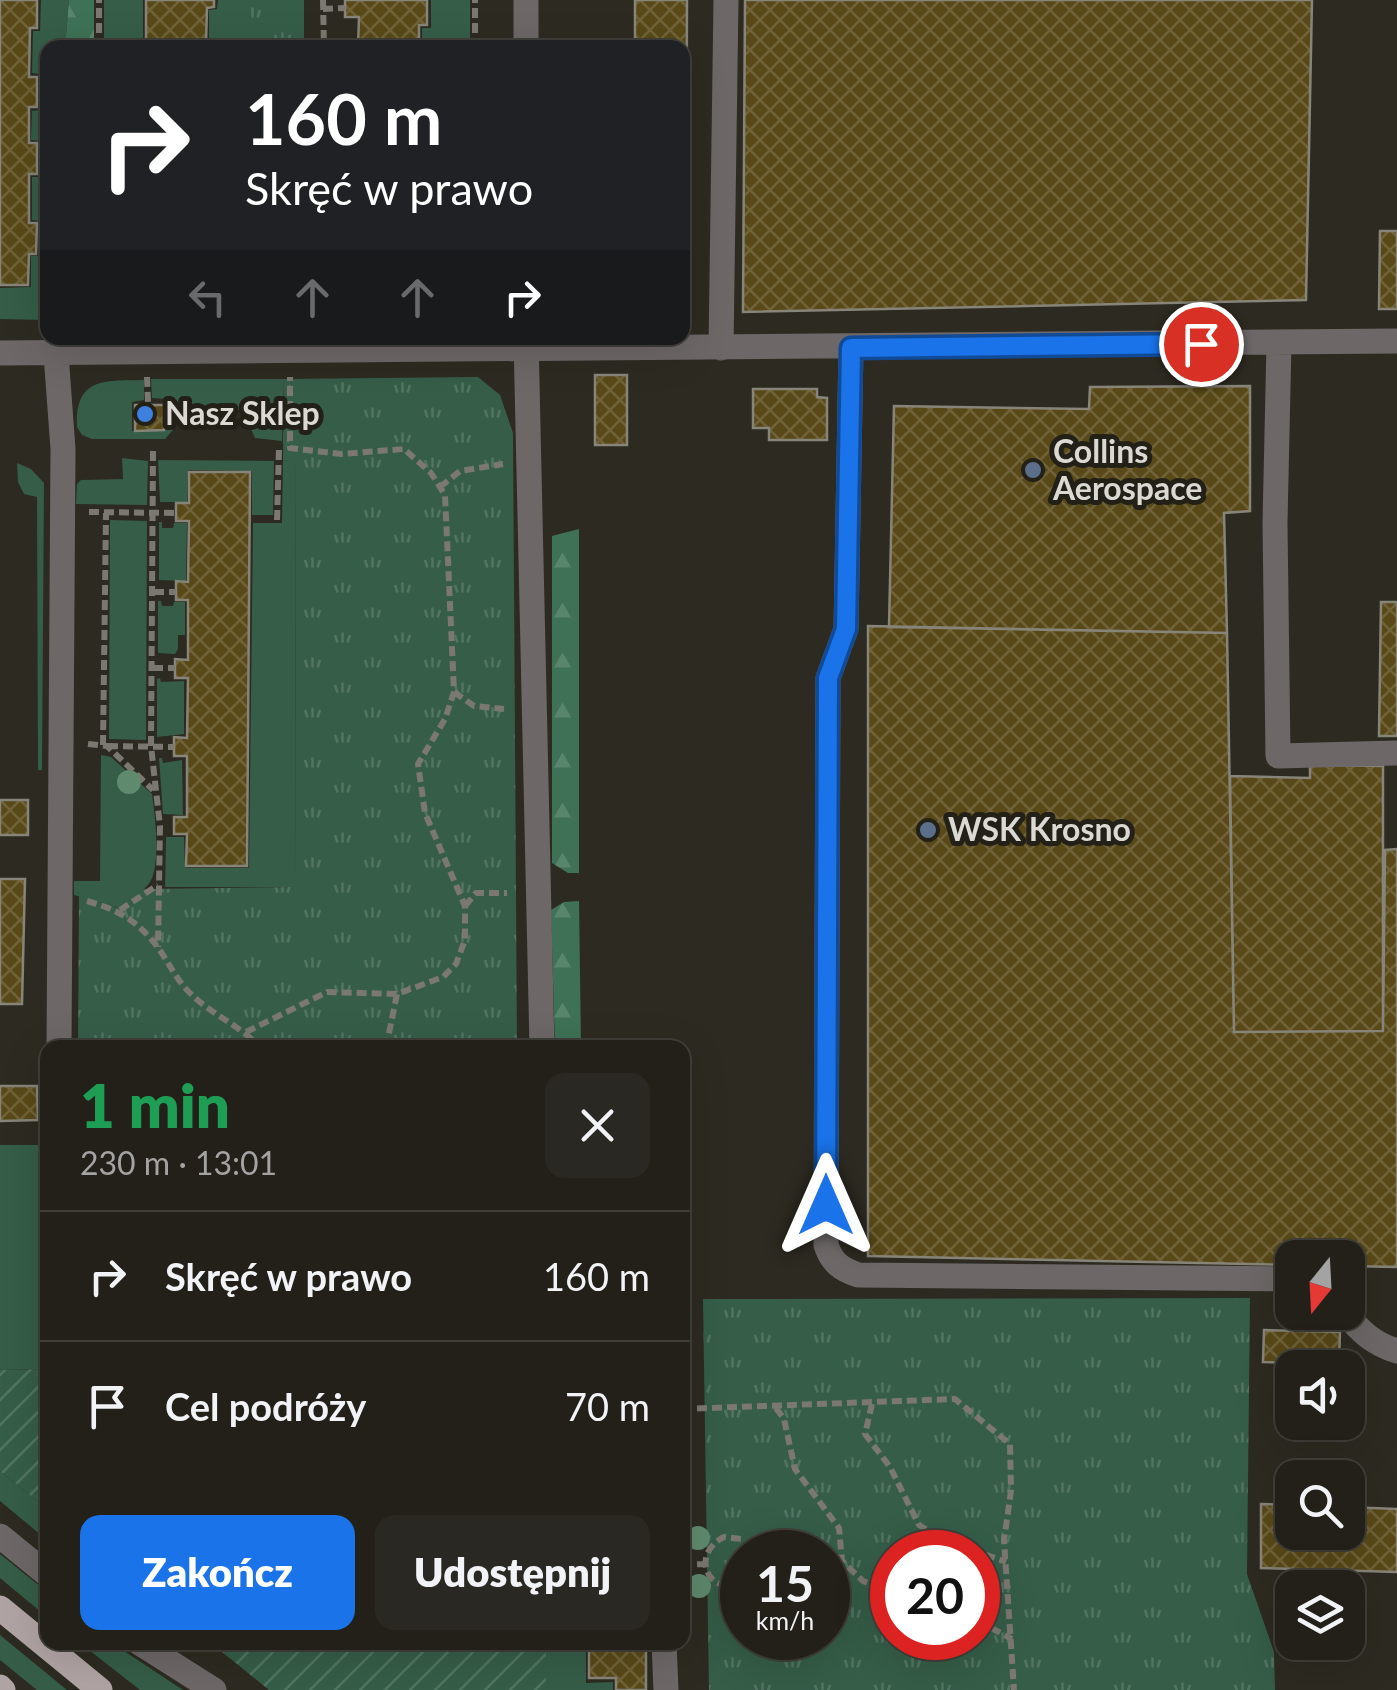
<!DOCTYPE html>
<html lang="pl">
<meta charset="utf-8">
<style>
:root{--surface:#222019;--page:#2a2822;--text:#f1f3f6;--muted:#a2a3a2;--line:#3f3e38;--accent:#1a73e8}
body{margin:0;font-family:Lato,sans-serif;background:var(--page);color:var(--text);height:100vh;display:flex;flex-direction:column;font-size:38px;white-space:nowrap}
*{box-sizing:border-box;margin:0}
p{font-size:32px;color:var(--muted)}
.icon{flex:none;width:55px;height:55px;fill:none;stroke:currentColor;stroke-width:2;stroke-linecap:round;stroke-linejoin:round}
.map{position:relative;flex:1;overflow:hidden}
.sheet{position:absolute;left:40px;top:1040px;width:650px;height:610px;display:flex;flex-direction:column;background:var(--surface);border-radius:20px;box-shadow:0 10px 40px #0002,0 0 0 2px var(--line)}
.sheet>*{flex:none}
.guide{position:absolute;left:40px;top:40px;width:650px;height:305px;border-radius:20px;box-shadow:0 10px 40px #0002,0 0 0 2px var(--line);background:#202124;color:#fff;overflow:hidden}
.needle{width:65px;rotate:198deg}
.controls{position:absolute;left:1275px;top:1240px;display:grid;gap:20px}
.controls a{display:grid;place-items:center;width:90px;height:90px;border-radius:20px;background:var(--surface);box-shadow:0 10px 40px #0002,0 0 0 2px var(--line);font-size:50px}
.speed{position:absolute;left:720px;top:1530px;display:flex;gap:20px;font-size:50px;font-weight:700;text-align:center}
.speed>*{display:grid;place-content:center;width:130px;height:130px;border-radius:50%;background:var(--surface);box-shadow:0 10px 40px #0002,0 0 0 2px var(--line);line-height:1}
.speed small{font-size:25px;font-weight:400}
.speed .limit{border:15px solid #d22;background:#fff;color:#111}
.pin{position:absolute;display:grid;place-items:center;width:85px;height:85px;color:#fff;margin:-42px;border:5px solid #fff;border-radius:50%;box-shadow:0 2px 10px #0007}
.me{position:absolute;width:110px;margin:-55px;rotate:0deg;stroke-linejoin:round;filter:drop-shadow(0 0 8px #0008)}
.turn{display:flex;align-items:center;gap:35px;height:210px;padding:0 40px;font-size:45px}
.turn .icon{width:130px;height:130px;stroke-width:2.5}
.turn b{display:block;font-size:70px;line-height:85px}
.lanes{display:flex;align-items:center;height:95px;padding:0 40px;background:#0003;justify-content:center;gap:50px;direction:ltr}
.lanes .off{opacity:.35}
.round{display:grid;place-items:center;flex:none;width:105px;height:105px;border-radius:20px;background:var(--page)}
.head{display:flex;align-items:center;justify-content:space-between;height:170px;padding:0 40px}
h1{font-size:60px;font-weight:800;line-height:75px;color:#1e9e55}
.cta{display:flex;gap:20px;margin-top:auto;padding:20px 40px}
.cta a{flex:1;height:115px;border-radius:20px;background:var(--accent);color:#fff;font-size:40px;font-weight:800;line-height:115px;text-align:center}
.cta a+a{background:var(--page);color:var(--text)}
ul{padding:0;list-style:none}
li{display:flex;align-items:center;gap:30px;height:130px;padding:0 40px;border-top:2px solid var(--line)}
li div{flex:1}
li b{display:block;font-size:38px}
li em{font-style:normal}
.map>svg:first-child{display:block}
.grass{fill:#355d48}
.forest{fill:url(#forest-firs)}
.park{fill:url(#park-tufts);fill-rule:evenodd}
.garden{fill:url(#garden-furrows)}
.building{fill:url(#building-cross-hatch);stroke:#878479;stroke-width:2.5}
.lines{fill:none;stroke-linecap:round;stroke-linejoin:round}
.path{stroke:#7a7870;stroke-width:6;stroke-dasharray:10 5;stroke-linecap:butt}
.minor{stroke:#6d6767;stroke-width:25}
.major{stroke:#b0a3a3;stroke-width:25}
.tree{fill:#5f8a6e}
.route-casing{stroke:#114b97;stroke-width:25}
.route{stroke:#1a73e8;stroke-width:18}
.shop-dot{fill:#3f7fe0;stroke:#232017;stroke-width:4}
.service-dot{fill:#5c6f8a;stroke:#232017;stroke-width:4}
.labels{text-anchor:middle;stroke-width:10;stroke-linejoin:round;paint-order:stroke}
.poi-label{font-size:32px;font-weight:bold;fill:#dbd9d3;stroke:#232017;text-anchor:start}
</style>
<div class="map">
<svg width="1397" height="1690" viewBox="0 0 1397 1690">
<defs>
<pattern id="forest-firs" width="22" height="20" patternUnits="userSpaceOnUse" patternTransform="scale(2.5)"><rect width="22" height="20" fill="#3e7156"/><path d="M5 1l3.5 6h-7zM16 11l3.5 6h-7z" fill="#59856d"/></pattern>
<pattern id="park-tufts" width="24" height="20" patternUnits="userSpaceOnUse" patternTransform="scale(2.5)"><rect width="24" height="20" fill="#355d48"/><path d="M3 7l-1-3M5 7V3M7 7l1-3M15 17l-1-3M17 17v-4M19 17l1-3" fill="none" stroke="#527462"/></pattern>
<pattern id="garden-furrows" width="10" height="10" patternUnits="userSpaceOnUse" patternTransform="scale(2.5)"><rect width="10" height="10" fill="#355d48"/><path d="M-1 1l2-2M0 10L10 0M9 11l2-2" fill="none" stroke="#527462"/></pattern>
<pattern id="building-cross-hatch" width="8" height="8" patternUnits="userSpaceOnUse" patternTransform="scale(2.5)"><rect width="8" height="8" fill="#594918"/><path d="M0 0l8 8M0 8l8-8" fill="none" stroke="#706339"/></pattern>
</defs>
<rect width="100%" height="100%" fill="#2d2a21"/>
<path class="grass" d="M41,0H69L65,47L48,48L47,320L0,319V288L31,287V256H38L39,221L32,220V177H40V141L31,140L32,111L40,110V74L32,73L33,31H40Z
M104,0H143V47H104Z
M218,0H249V47H217L216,40L209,39V10L217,9Z
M431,0H470V47H422V28H431Z
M151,379H284L282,441L255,438L250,427L249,410H174L173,430L165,439H92L82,435L77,427C75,376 106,381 144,380V400L132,402V431H164L166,399L152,398Z
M122,458L148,461L147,505L76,504L77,484L81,480L123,479Z
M158,460L274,461L273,515H252V471L188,470L187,502H160Z
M283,460L296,461L295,887H165L166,837H184L185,868H249L253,523H282Z
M17,463L31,469L44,483L42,770H38L37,497L24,494L18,482Z
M110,520L147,521L146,740L109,739Z
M159,522H162V528H173L174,523H187L186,581L159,580Z
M158,601H161L162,606H173L174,602H185V635H178V649L175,654L158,653Z
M160,678L161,682L184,681V734L157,737V679Z
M101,755L111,757L152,794C155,814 161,865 150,882C144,892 129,899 120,908L74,895V881H100Z
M159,758H162L163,763L182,760L183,815L163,814Z
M0,1145H47V1369L0,1370Z
M0,1471L47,1509V1540L0,1501Z
M0,1554L47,1592V1617L0,1578Z
M0,1635L67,1690H37L0,1660Z
M80,1643H112L183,1690H140Z
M546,1643H586V1683L613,1682V1690H546Z"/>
<path class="forest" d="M69,0H94V47H65Z
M579,529V873H568L552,863V536Z
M579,901L581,1047H555L551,910L564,902Z"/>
<path class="park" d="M249,0H304V47H249Z
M478,377L500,395L513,433L517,1047H78L79,896L119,908L124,895L144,889L295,887L296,462L283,460L284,379Z
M1250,1298L1247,1574L1274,1652L1275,1690H709L703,1299ZM742,1552H828V1638H742ZM892,1552H978V1638H892Z"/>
<path class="garden" d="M47,1369H48L47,1509L0,1471V1370Z
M211,1643H546V1690H269Z"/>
<path class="building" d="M0,0H37V28H30L29,77H37V107H29V143H37V174H29V223H37L36,254H29L28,285H0Z
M146,0H214V7L207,8L206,44H215V48H146Z
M345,0H427V25H419V48H358L359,17H345Z
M635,0H687L686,298H682V48H635Z
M745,0H1312L1306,300L743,312Z
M1380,231H1397V309H1379Z
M595,375H627V445H595Z
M1250,386V511L1224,513L1227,633L889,627L894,406L1089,409L1090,387Z
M753,389H817V397L827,398V440H769V428H753Z
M135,405H164V430L135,431Z
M189,472H250L247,866H186L187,834H174V817H187V756H174V737L187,738L188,678H175V659L188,660V600H176V581L188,582L189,521H176V503H189Z
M1381,602H1397V736H1379Z
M868,626L1227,633L1234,1032L1383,1031L1385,850L1397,849V1267L1348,1266V1258H1292V1265L868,1256Z
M1310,765L1383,766V1031L1234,1032L1230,776L1310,778Z
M0,800H28V835H0Z
M0,879H25L22,1004H0Z
M0,1086H37L38,1120L0,1121Z
M1264,1330L1340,1332L1339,1364L1263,1362Z
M1261,1504L1292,1505V1532H1348V1507L1397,1509V1572L1261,1568Z
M589,1642H646V1690H616V1678H589Z"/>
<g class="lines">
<path class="path" d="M323,0L324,48
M323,9L345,8
M99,48V0
M475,48V0
M147,377L148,402
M153,451L151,746L160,826L158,947
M440,487L460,471L503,464
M89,512L176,513
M277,520L279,449
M154,592H176
M153,668H175
M454,692L474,706L504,709
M88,744L107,746L153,790
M103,745L106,513
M108,746L174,747
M87,901C120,910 141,923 161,952C170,965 177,980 188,991C211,1015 237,1023 261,1048
M465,906L476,893H507
M120,910L158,885
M246,1032L327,992L397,994L443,977L456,964L465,940V906L425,813L418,764L445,719L454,692L445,495L431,473L404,449L341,454L290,448V377
M386,1048L397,994
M872,1404L865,1434L890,1467L919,1525L942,1539L1006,1562
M776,1408L784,1419L795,1469L839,1528L842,1561L863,1581L892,1592
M682,1409L955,1399L1010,1444L1011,1491L1004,1540L1014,1690
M682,1565L705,1564
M742,1583C707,1596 690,1554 724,1537L741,1539L754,1552
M978,1621L1012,1639"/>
<path class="minor" d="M526,48V0
M526,338L542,1048
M1279,343L1275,523L1278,756L1397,753
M721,348L726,0
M851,348L846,629L828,678L826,1245C832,1263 841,1269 858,1275L1292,1279
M0,353L1397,341
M56,354L63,449L59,1048
M1345,1312C1360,1332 1374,1344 1397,1351
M0,1536L48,1575
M138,1642L214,1690
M664,1642L666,1690"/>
<path class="major" d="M0,1608L100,1690
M0,1687L3,1690"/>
</g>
<g class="tree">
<circle cx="129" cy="782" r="12"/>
<circle cx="698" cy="1538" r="12"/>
<circle cx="699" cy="1586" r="12"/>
</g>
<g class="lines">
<g class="route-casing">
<path id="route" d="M826,1205L828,678L846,629L851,348L1201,344"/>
</g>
<use href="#route" class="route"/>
</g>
<circle class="shop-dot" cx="145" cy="414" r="10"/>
<g class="service-dot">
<circle cx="1033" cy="470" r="10"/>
<circle cx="928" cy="830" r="10"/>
</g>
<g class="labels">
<g class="poi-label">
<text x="165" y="425">Nasz Sklep</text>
<text x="1053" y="463">Collins<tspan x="1053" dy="37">Aerospace</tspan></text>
<text x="948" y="841">WSK Krosno</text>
</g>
</g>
</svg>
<div class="controls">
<a><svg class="needle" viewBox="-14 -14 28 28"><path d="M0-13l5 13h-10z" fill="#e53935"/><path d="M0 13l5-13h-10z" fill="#a2a3a2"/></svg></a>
<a><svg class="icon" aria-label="sound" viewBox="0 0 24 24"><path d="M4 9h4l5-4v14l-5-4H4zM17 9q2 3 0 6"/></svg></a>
<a><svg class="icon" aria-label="search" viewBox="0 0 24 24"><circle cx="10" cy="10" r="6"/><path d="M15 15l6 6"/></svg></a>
<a><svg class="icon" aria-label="layers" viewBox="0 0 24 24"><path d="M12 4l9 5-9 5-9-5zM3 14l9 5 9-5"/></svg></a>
</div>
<div class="speed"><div>15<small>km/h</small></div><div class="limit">20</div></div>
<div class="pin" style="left:1201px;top:344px;background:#d93025"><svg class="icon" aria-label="arrive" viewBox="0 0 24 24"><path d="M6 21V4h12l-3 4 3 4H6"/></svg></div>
<svg class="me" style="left:826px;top:1205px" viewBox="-20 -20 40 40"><path d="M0-17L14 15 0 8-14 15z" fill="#1a73e8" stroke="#fff" stroke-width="4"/></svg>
<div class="guide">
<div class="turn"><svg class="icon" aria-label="right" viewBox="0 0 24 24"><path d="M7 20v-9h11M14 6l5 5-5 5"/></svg><div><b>160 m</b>Skręć w prawo</div></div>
<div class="lanes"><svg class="icon off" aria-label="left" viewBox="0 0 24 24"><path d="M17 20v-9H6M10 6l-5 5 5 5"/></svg><svg class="icon off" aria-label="ahead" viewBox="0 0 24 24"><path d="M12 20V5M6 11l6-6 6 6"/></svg><svg class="icon off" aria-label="ahead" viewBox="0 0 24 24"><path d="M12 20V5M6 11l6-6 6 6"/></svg><svg class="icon" aria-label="right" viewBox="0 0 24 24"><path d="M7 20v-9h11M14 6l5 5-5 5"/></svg></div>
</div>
<section class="sheet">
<div class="head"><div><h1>1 min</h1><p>230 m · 13:01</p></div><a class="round"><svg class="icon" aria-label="close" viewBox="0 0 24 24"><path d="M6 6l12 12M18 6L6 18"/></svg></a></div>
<ul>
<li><svg class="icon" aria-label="right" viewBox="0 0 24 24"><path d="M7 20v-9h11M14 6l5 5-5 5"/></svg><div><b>Skręć w prawo</b></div><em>160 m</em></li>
<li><svg class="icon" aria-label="arrive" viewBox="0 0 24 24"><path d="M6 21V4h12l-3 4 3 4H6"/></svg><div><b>Cel podróży</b></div><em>70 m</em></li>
</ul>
<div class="cta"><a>Zakończ</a><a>Udostępnij</a></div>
</section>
</div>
